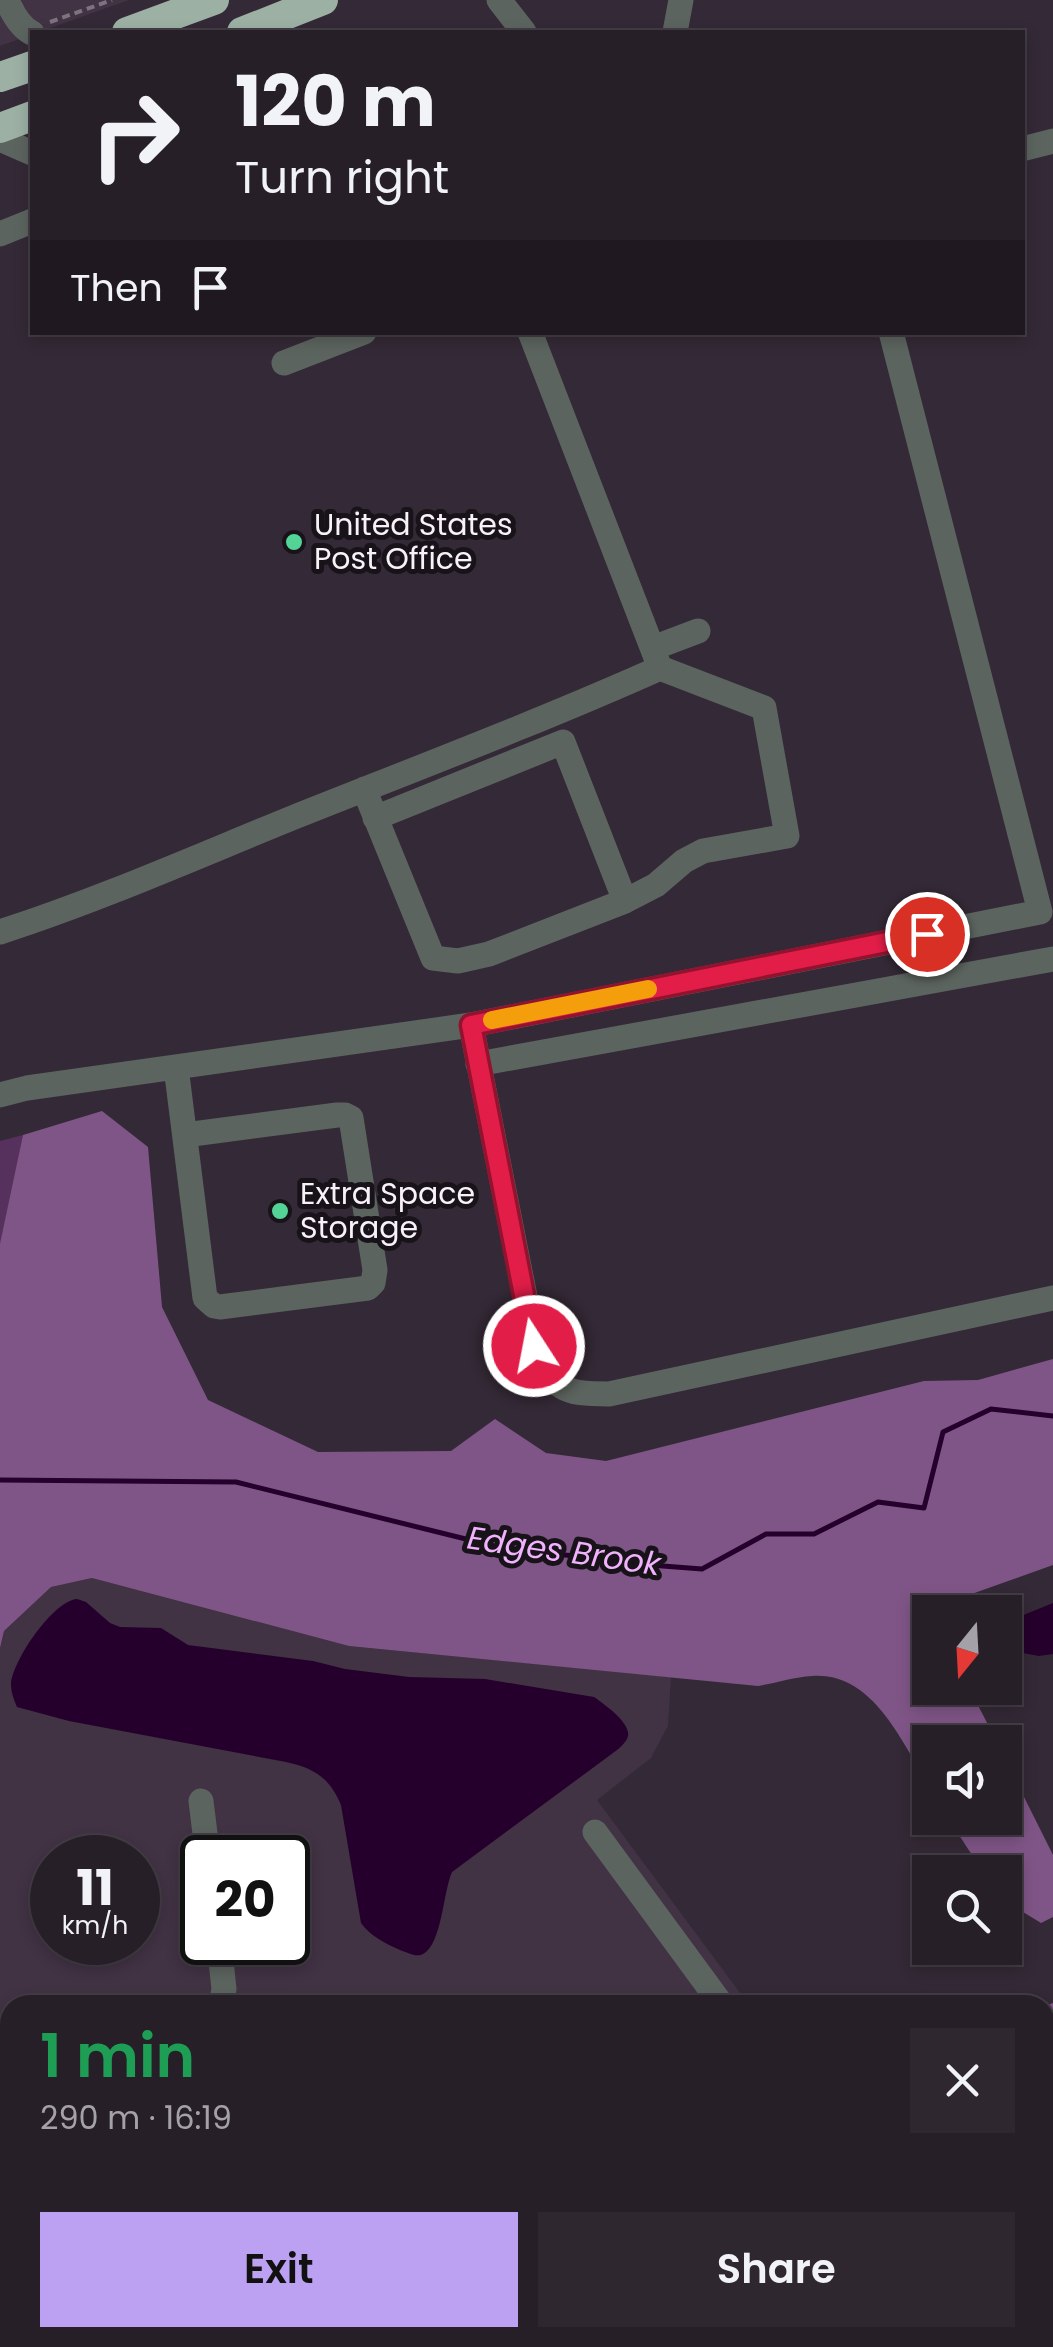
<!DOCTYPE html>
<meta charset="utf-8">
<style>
:root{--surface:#271f28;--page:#2f2730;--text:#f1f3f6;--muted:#a4a2a8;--line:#433d45;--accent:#bca0f2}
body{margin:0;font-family:Poppins,sans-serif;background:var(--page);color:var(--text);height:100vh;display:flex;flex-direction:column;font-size:38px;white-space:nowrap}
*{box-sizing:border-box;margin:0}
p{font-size:32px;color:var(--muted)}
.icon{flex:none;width:55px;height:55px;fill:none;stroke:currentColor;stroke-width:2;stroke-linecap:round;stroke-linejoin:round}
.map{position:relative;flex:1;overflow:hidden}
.side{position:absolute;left:0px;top:1995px;width:1055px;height:352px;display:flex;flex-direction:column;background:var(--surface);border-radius:30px 30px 0 0;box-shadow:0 5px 15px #0003,0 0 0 2px var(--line)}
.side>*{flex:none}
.hud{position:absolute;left:30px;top:30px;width:995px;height:305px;border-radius:0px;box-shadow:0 5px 15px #0003,0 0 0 2px var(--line);background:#271f28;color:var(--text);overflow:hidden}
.needle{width:65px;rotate:198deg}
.tools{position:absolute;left:912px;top:1595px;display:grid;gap:20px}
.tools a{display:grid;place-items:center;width:110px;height:110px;border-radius:0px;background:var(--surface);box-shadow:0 5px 15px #0003,0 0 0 2px var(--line);font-size:50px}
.speed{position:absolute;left:30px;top:1835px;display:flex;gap:20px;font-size:50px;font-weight:700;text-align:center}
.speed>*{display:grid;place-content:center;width:130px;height:130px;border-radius:50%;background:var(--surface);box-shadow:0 5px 15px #0003,0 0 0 2px var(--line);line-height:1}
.speed small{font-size:25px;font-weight:400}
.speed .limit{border:5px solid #111;border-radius:15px;background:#fff;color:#111}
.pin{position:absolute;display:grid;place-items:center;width:85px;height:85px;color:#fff;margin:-42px;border:5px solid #fff;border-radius:50%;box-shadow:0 2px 10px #0007}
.me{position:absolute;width:110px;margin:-55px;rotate:349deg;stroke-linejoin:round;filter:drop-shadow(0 0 8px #0008)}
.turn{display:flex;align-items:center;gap:35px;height:210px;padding:0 40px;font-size:45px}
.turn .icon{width:130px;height:130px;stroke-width:2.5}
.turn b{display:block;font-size:70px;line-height:85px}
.then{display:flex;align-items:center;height:95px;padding:0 40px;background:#0003;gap:20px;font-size:38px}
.round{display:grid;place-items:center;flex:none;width:105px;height:105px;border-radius:0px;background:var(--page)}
.overview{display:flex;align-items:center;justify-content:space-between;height:170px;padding:0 40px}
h1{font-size:60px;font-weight:600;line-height:75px;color:#1e9e55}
.cta{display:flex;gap:20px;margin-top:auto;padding:20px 40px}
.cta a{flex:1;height:115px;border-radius:0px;background:var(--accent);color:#111;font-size:40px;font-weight:600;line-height:115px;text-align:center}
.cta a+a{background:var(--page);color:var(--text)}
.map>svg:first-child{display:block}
.built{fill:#413244;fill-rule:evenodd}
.green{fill:#57315e}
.forest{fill:#7f5587}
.water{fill:#25002c}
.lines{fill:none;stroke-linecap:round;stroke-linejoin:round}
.stream{stroke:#25002c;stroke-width:5}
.path{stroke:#7c737e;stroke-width:4;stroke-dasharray:8 5;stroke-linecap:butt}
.minor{stroke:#5c645f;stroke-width:25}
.highway{stroke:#9cb0a4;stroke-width:30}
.route-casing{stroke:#92132f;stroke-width:25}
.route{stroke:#e11d48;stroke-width:18}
.slow{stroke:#f59e0b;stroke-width:18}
.poi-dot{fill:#54d396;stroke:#181319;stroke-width:4}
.labels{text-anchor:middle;stroke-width:10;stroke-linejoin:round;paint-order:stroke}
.poi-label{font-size:30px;fill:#f8f1f9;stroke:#181319;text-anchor:start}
.water-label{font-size:32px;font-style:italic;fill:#f1b2fc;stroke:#181319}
</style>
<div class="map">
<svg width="1053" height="2347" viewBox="0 0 1053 2347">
<rect width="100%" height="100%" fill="#342936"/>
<path class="built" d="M0,0H129L0,46Z
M92,1578L349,1646L671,1677L668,1726L651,1758L597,1800L749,2005H10V2123H0V1648L4,1631L51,1587ZM52,1858H138V1942H52ZM202,1858H288V1942H202Z
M1053,2094V2347H692L693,2338H1045V2098Z"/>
<path class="green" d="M23,1135L2,1244H0V1141Z
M0,2123H10V2338H259L260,2345L263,2347H0Z
M446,2338H490L477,2347H431Z"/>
<path class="forest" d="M102,1111L148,1147L162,1307L208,1400L318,1452L451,1451L495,1419L546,1453L606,1461L924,1381L978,1380L1053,1359V1565L966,1596L962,1612H930V1688H969L997,1742H930V1788C903,1744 873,1671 812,1676C794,1677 776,1683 758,1686L349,1646L92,1578L51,1587L4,1631L0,1648V1244L23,1135Z
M1005,1759L1053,1855V1917L1041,1923L1005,1901V1872H983L948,1818H1005Z
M1053,2003V2094L1045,2098V2006Z
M259,2338H446L431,2347H263L260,2346Z
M490,2338H675L662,2347H477Z"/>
<path class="water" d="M77,1599L86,1602L110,1623L120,1627L161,1628L188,1645L313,1661L345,1669L409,1677L485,1679L594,1697C604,1704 631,1723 628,1736C627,1741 621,1747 617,1750L452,1872C443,1892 442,1944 423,1954C417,1958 406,1952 400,1950C386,1944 369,1935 361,1923L341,1805C330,1778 314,1768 286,1762L69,1721L17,1707C14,1700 11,1692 11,1684C13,1660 53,1601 77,1599Z
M1053,1603V1654L1039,1656L1007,1650L1005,1635L1021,1616Z"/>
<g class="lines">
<path class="stream" d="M0,1480L236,1482L498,1547L650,1565L702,1569L766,1534H814L878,1502L924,1508L943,1432L991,1409L1053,1416"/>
<path class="path" d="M50,22L112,0"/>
<path class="minor" d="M7,0C12,12 20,27 32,33
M499,0L524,32
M675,32L681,0
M0,139L32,153
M1022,149L1053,141
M0,234L32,221
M530,332L660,668
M284,363L364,332
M653,648L698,631
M375,818L563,742L625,901
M0,932C99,900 196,857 292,818C415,769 539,722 660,668L764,708L787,836L703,851L684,861L656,885L625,901L489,954L458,961L433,958L364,789
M471,1025L535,1347C555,1390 562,1394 609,1394L1053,1298
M478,1064L1053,959
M176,1067L205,1298L214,1306L220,1307L368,1288L373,1283L375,1270L351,1118L345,1115H337L185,1135
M0,1095L27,1088L471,1025L1040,912L891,332
M201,1801L208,1858
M595,1832L722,2005
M219,1942L224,1989L221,2005
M0,2046L10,2047
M0,2070L10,2072
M820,2347L821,2340"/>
<path class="highway" d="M127,32L214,0
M242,32L323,0
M0,77L32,66
M0,128L32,116"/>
</g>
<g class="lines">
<g class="route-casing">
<path id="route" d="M534,1346L471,1025L927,934"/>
</g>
<use href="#route" class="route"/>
<path class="slow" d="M492,1020L648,989"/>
</g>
<g class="poi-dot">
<circle cx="294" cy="542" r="10"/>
<circle cx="280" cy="1211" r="10"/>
</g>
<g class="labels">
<g class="poi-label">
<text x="314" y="535">United States<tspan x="314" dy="34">Post Office</tspan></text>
<text x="300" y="1204">Extra Space<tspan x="300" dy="34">Storage</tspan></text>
</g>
<g class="water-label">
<text transform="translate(564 1551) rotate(8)" y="11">Edges Brook</text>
</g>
</g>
</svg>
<div class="tools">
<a><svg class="needle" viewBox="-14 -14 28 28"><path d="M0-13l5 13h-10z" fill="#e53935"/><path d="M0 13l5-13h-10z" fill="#a4a2a8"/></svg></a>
<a><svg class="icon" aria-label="sound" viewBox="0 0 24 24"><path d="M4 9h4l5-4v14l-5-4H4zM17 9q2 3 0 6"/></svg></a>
<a><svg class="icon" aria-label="search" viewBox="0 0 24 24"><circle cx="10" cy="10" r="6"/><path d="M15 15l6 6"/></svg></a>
</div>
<div class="speed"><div>11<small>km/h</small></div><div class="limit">20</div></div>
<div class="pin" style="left:927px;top:934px;background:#d93025"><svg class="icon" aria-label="arrive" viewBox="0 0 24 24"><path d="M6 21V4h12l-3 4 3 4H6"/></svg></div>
<svg class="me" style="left:534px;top:1346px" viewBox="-20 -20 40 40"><circle r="17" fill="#e11d48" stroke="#fff" stroke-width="3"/><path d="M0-11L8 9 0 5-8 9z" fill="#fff"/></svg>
<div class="hud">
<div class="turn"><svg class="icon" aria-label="right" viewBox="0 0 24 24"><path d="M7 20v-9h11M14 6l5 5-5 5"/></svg><div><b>120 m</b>Turn right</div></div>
<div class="then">Then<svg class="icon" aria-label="arrive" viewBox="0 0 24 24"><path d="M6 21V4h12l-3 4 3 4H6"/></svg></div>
</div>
<section class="side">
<div class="overview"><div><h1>1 min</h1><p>290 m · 16:19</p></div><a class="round"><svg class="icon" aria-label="close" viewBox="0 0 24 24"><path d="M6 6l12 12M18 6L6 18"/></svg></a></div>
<div class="cta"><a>Exit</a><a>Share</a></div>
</section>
</div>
